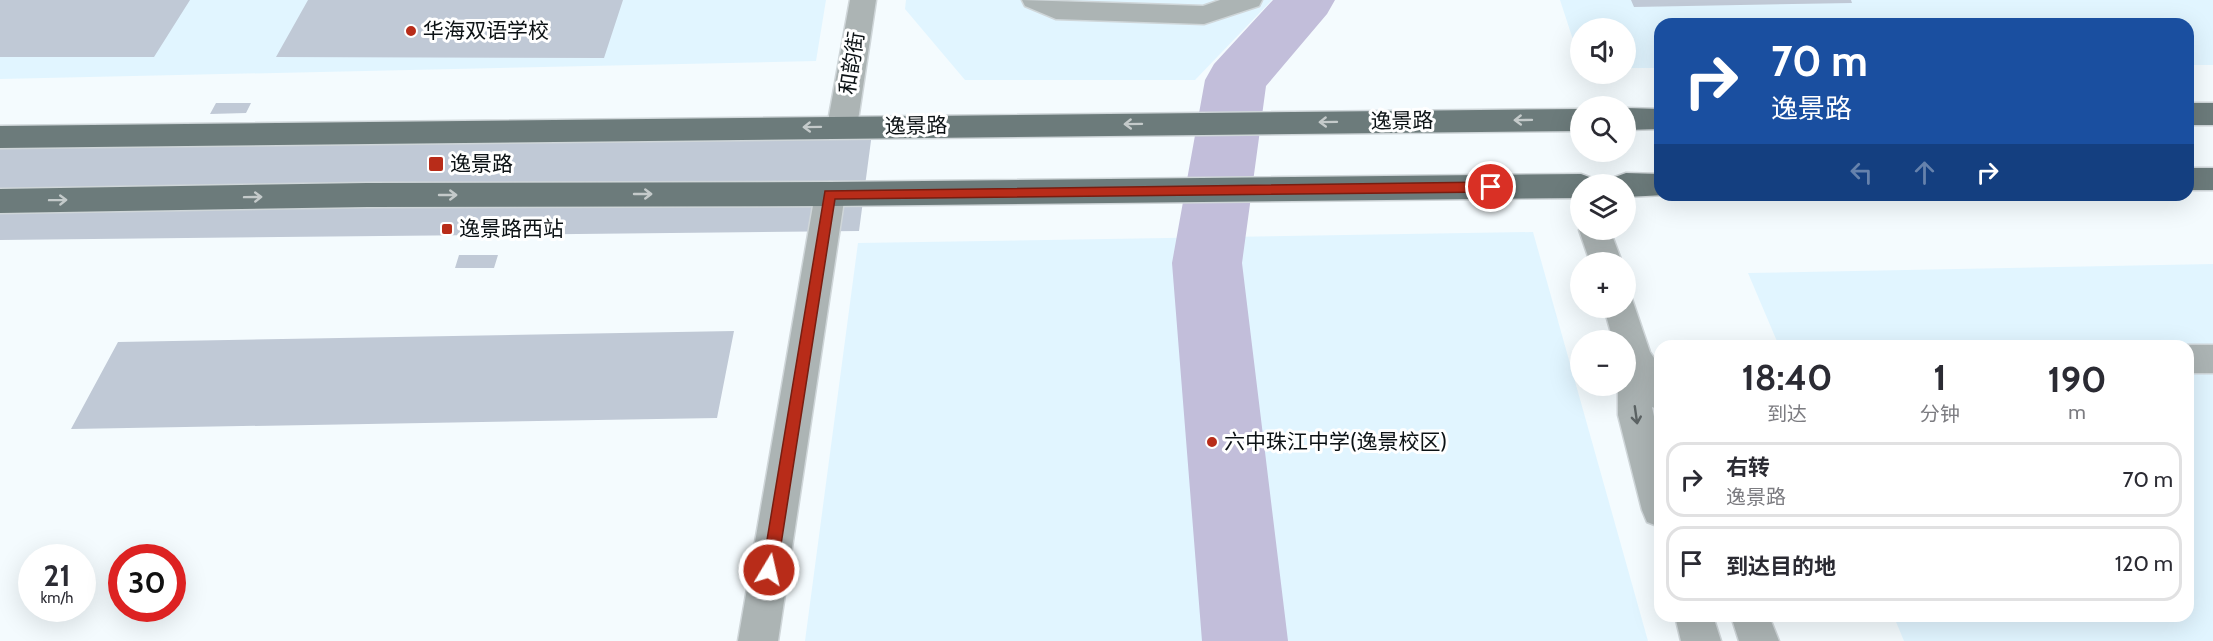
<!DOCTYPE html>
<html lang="zh">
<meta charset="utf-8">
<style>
:root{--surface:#fff;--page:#f2f2f3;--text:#2b2b33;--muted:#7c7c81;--line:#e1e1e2}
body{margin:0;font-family:Cabin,"Noto Sans SC",sans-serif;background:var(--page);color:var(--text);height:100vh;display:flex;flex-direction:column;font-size:22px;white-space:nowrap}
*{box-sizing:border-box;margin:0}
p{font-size:20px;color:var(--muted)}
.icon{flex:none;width:33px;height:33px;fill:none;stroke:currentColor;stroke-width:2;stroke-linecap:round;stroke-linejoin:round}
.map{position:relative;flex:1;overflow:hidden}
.drawer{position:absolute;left:1654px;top:340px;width:540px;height:282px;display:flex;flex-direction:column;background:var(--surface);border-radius:18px;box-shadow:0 6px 24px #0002}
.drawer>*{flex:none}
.top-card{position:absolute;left:1654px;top:18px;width:540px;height:183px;border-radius:18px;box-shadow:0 6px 24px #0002;background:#1a4fa0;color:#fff;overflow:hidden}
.buttons{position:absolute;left:1570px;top:18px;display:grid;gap:12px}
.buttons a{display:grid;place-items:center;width:66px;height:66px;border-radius:50%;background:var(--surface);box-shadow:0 6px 24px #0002;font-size:30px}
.speed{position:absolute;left:18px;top:544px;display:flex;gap:12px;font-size:30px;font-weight:700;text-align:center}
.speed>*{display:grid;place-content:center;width:78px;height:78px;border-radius:50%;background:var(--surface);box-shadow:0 6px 24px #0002;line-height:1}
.speed small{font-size:15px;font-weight:400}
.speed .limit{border:9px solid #d22;background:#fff;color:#111}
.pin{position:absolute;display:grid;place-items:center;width:51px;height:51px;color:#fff;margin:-26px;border:3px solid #fff;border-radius:50%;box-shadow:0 2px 6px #0007}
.me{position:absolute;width:66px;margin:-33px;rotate:9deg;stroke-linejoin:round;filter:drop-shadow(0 0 4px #0008)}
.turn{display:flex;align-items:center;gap:21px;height:126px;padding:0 18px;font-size:27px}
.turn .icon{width:78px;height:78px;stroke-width:2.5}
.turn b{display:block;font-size:42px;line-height:51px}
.lanes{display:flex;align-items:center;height:57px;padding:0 18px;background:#0003;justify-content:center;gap:30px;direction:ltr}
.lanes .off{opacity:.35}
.eta{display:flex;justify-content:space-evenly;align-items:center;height:102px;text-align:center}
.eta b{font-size:36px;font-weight:800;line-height:42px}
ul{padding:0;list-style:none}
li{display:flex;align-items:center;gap:18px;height:75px;margin:0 12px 9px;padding:0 6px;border:3px solid var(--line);border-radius:18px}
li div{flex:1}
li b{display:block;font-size:22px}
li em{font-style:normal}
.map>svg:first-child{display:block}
.built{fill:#e1f5ff}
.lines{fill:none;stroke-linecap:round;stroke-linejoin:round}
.river{fill:#c2beda;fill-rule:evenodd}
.building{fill:#c0c9d6}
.minor-casing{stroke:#cfd6d9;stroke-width:3}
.major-casing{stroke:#cfd6d9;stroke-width:3}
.minor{fill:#acb4b4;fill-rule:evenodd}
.major{fill:#6c7b7b;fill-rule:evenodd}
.oneway{stroke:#c4caca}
.oneway2{stroke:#5c6364}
.route{fill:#b82c19;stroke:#781d10;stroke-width:1.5}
.poi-dot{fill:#b82c19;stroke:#fff;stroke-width:2}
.labels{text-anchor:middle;stroke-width:6;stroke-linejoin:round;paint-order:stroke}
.poi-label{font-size:21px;fill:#0c1215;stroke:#fff;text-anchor:start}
.street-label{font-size:21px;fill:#0c1215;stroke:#fff}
</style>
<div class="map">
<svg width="2213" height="641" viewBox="0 0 2213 641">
<rect width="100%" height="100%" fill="#f4fbfe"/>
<path class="built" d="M0,0H826L816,61L0,79Z
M906,0H1272L1195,80H965L905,9Z
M1560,0H2213V65H2189L2188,24H1660V68H1626V28H1581V64Z
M1533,232L1648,641H805L858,243Z
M2213,264V641H1904L1894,617L2188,616V346H1779L1748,273Z"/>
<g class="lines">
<path class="river" d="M1273,0H1335L1327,14L1266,86L1242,263L1288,641H1202L1172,263L1205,80L1214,64Z"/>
</g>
<path class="building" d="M0,0H190L154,57H0Z
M308,0H623L604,58L276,57Z
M1631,0H1851L1852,3L1634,7Z
M216,103H251L246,113L210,114Z
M874,118L859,231L0,240V126Z
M459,255H498L494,268H455Z
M734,331L717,418L71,429L118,342Z"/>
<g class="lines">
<g class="minor-casing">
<path id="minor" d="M850,0H876L857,127L852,135L842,138L832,135L827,127Z
M1022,0L1203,6L1220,0H1262L1259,6L1204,24L1056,19L1025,6Z
M830,182L841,186L845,194L778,641H738L815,194L819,186Z
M1581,227V230H1610L1622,262H1590L1579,230Z
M1626,297L1632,299L1650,352L1660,367V410L1652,407L1660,445V527L1647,522L1642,510L1618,415V386H1626V340H1613L1604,308H1626Z
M2188,345H2213V373H2188V346H2183Z
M1675,616H1713L1721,641H1681Z
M1731,616H1769L1779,641H1739Z"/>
</g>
<g class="major-casing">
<path id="major" d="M2188,103H2213V125H2188Z
M1626,108L1660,109V129L1626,130Z
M1581,109V131L0,148V126Z
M2188,168H2213V190H2188Z
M1626,173L1660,174V195H1665L1626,197V184H1611L1615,177Z
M1581,174L1592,178L1595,184H1581V198L830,206L367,207L0,213V189L367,183L830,182Z"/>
</g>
<use href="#minor" class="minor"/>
<use href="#major" class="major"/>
</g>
<defs><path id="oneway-shaft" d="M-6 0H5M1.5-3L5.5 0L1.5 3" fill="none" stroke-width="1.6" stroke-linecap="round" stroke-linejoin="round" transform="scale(1.5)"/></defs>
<g class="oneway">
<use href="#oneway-shaft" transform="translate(1523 120) rotate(179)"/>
<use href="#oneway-shaft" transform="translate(1328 122) rotate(179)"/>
<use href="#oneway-shaft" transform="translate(1133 124) rotate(179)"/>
<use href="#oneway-shaft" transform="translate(812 127) rotate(179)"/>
<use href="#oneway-shaft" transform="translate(643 194)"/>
<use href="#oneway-shaft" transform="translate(448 195)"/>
<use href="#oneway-shaft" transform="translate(253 197) rotate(-1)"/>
<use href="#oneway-shaft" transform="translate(58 200) rotate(-1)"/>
</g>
<use class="oneway2" href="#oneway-shaft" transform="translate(1636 415) rotate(82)"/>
<path class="route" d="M1491,182L1497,187L1491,192L835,199L777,570L775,576L769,578L764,576L762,570L825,191Z"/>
<g class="poi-dot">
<circle cx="411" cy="31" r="6"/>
<rect x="428" y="156" width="16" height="16" rx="3"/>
<rect x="441" y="223" width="12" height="12" rx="3"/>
<circle cx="1212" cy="442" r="6"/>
</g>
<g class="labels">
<g class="poi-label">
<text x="423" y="38">华海双语学校</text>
<text x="450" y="171">逸景路</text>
<text x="459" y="236">逸景路西站</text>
<text x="1224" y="449">六中珠江中学(逸景校区)</text>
</g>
<g class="street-label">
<text transform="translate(852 63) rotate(-81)" y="7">和韵街</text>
<text transform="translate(1402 121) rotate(-1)" y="7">逸景路</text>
<text transform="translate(916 126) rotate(-1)" y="7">逸景路</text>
</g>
</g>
</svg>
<div class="buttons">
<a><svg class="icon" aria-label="sound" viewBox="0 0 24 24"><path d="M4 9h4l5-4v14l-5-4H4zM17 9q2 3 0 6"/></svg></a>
<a><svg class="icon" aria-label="search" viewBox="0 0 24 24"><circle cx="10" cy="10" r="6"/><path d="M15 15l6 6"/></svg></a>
<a><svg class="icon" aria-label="layers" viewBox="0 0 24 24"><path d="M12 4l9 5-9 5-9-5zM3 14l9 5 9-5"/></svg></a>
<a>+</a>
<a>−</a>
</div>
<div class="speed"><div>21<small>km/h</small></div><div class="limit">30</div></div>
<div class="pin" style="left:1491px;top:187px;background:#d93025"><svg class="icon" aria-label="arrive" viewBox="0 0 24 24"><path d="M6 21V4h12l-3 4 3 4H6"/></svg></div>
<svg class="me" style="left:769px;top:570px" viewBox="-20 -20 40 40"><circle r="17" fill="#b82c19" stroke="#fff" stroke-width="3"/><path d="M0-11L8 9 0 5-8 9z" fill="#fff"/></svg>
<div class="top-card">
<div class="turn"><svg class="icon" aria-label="right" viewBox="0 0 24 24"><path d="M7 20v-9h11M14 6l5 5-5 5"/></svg><div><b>70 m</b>逸景路</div></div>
<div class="lanes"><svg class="icon off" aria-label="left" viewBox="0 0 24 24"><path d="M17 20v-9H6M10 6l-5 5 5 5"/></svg><svg class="icon off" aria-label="ahead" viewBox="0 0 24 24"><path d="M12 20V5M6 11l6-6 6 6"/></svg><svg class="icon" aria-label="right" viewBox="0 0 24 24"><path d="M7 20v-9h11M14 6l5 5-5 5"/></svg></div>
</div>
<section class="drawer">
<div class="eta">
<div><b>18:40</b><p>到达</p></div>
<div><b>1</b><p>分钟</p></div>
<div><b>190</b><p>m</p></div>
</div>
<ul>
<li><svg class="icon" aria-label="right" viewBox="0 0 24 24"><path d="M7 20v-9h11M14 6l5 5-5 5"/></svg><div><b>右转</b><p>逸景路</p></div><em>70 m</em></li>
<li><svg class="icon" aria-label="arrive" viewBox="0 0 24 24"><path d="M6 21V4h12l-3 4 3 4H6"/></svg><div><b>到达目的地</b></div><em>120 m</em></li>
</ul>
</section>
</div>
